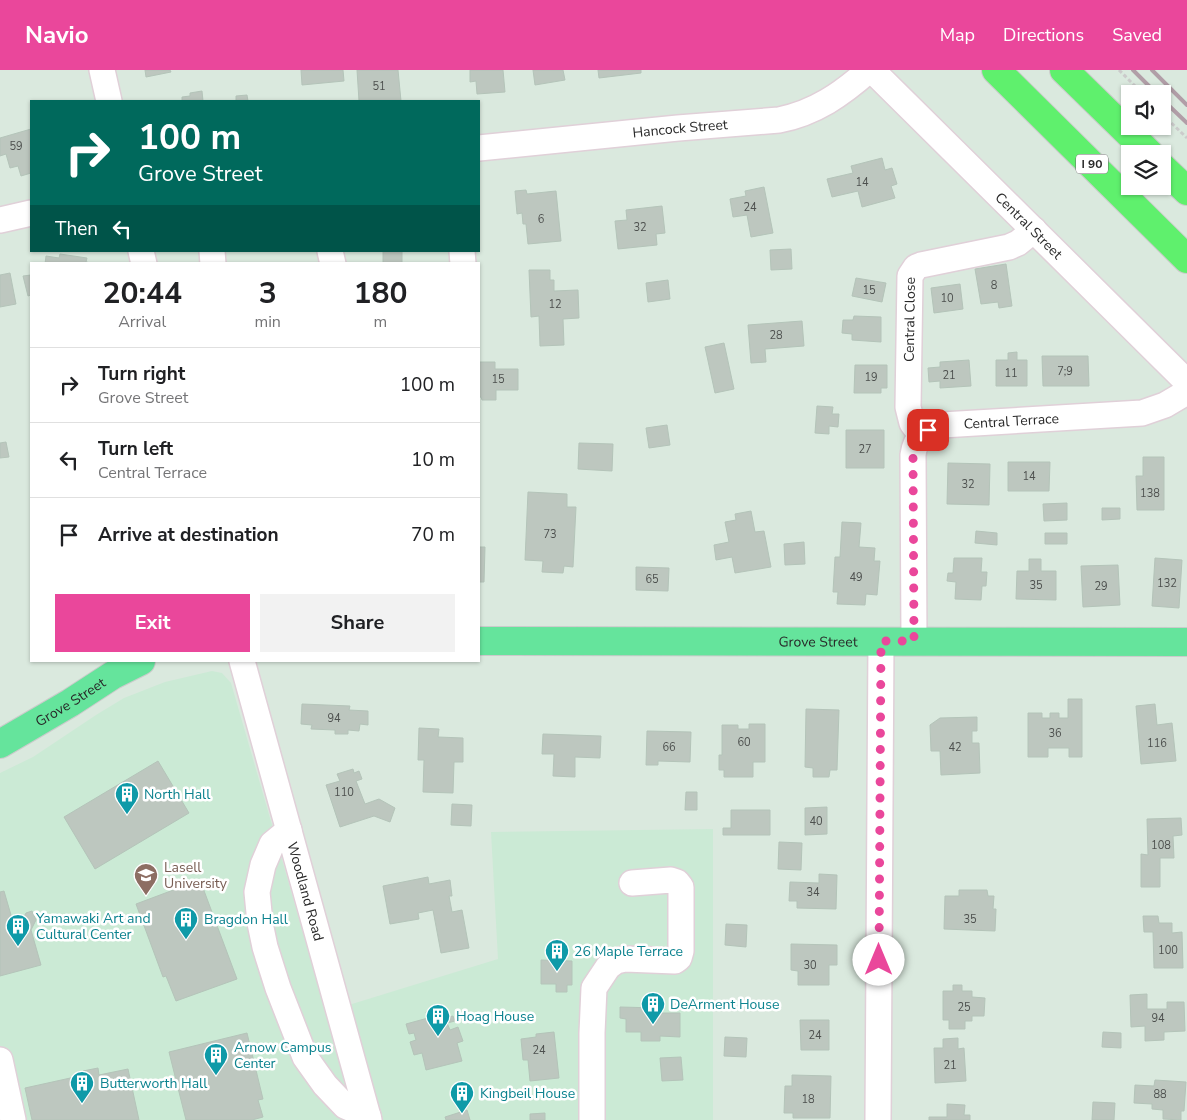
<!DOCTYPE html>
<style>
:root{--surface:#fff;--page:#f2f2f2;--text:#202124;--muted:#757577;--line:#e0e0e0;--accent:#ea479b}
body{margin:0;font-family:"Nunito Sans",sans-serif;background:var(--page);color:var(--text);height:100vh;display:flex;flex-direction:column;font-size:19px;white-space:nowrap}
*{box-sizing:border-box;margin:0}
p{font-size:16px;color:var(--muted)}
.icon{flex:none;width:28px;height:28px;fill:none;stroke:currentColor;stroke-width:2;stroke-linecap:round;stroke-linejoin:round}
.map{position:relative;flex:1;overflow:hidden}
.side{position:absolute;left:30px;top:192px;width:450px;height:400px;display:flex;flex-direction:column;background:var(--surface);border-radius:0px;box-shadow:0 1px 4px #0004}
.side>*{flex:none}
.top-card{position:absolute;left:30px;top:30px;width:450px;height:152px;border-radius:0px;box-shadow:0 1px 4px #0004;background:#00695c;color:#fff;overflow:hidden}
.controls{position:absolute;left:1121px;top:15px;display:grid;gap:10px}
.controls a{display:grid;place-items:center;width:50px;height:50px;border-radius:0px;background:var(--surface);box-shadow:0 1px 4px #0004;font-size:25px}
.pin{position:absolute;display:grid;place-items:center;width:42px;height:42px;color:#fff;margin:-21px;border-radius:10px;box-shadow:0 2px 8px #0006}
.me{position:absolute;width:55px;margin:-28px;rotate:0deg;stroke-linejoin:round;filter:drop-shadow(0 0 4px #0008)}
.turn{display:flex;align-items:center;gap:18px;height:105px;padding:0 25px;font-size:22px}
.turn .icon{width:65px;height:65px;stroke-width:2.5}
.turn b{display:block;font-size:35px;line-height:42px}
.then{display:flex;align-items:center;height:48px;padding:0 25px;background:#0003;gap:10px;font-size:19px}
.eta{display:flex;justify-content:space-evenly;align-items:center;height:85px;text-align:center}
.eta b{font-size:30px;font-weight:700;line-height:35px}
.cta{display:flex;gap:10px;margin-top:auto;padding:10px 25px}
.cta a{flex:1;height:58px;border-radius:0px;background:var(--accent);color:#fff;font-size:20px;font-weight:700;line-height:58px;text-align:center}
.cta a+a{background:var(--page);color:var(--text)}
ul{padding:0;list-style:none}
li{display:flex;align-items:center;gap:15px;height:75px;padding:0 25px;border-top:1px solid var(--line)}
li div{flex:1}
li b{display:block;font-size:19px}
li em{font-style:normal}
header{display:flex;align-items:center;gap:30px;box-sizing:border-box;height:70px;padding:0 25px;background:var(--accent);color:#fff}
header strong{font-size:24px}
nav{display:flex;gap:28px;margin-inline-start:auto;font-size:18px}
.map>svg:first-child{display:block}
.education{fill:#cbead5}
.building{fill:#bdc7bf;stroke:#b4c4b9}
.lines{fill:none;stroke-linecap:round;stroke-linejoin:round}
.minor-casing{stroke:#e0d0d8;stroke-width:28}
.major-casing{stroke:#cbcbcb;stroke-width:30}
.highway-casing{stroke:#cbcbcb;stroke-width:30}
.path{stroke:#cbcbcb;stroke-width:3;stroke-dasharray:4 2.5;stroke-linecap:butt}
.minor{stroke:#fff;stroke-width:25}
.major{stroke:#65e49c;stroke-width:28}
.highway{stroke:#5ff06d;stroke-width:28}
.rail{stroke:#b19ea7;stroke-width:4}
.route{stroke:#ea479b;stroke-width:9;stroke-dasharray:0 16.2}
.labels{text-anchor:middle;stroke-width:5;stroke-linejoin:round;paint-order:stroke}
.number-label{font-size:11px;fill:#4d504e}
.shield{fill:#fff;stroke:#686868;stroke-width:1}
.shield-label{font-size:12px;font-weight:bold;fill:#282828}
.street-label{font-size:14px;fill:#282828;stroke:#fff}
.culture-label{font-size:14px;fill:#0d838f;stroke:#fff;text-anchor:start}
.education-label{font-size:14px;fill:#785e54;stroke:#fff;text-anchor:start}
</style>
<header>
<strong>Navio</strong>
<nav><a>Map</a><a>Directions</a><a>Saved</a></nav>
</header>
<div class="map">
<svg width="1187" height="1050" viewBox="0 0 1187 1050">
<rect width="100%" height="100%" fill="#dae9de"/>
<path class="education" d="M212,601L222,603L231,613L326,942L498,889L491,762L713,759V1050H0V703L33,687L96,645L124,628L165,612Z"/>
<path class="building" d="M145,0H170L171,2L146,7Z
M301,0H343L344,11L302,15Z
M357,0H398L401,31H359Z
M470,0H503L505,22L477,24L476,11L470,12Z
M533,0H563L565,10L535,15Z
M598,0H641V3L599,8Z
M202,21L203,31H182V27L190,26V23Z
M247,25L248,31H236V26Z
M31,59V103L21,106L18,96L10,98L6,84L0,86V68Z
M882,88L885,100L892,98L897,114L891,116L895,128L862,137L858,121L832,127L827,109L853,103L851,96Z
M764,117L773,163L751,167L747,145L733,147L730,129L746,126L745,121Z
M526,120L527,124L556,121L561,171L528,174L526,154H523L522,143L517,144L515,121Z
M662,136L665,163L656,164L657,175L618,179L615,151L627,150L626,140Z
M791,179L792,199L771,200L770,180Z
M383,181H402V194H383Z
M60,184L87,188L86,192L96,194H45L46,186L59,188Z
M1006,194L1012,236L999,238L998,232L981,234L975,199Z
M529,200H550V210H554V221L578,220L579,248L563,249L564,275L540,276L539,246L531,247Z
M10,203L16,234L0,237V205Z
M31,205V225L28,226L23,206Z
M856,208L886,213L882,232L852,226Z
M668,210L670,229L648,232L646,213Z
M960,214L963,239L934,243L931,218Z
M854,246L881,247V272L852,270V264L842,263L843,250H853Z
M802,251L804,276L765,279L766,292L751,293L748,255Z
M724,273L734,319L715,323L705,277Z
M1017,282V290H1027V316H996V290H1008V283Z
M1042,286H1088L1089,316H1043Z
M969,290L971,316L940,318V311L929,312L928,298L940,297V292Z
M479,292H495V299H518V320H496V330H482L481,327H479Z
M855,295H887V318H881V323H854Z
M817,336L833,337L832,344H839L838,357L829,356V364L815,363Z
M667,355L670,375L649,378L646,358Z
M846,360H884V398H846Z
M6,372L9,387L0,388V373Z
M579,373L613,374L612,401L578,399Z
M1143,387H1164V440H1137L1136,406H1143Z
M1008,392H1050L1049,421H1008Z
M948,393L990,394L989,435L947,434Z
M528,422L567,424V437H576L573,497L564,496L563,503L542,502L543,491L525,490Z
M1067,433V450L1044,451L1043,434Z
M1102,438H1120V449L1102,450Z
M751,441L755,462L764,461L771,497L735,503L732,487L716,490L714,475L729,472L725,452L736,450L735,444Z
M842,452L861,453L859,477L875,478L874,491H880L877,525L866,524L865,535L837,534L838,522H833L835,487H840Z
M976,461L997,463V475L975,473Z
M1045,463H1067V474H1045Z
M804,472L805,494L785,495L784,474Z
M479,477H485L484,512H479Z
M954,488H982L981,502H987L986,516H982L981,530L955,529L956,512L947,511L948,503H953Z
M1155,488L1182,490L1179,538L1152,536Z
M1029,489H1041V501H1056V530L1016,529L1017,501H1029Z
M1118,495L1120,535L1083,537L1081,496Z
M636,497L669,498L668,521L636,520Z
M1068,629H1082V687H1069V678H1048V687H1028V643H1042V648H1050V643H1059V648H1068Z
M302,634L350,636L349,640L368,641V655L360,654L359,661L348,660V664H335V660L311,659L312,655L301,654Z
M1155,634L1157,655L1172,653L1176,691L1141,694L1136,636Z
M806,639L839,640L837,700H830L829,707H813V698L805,697Z
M977,647V661H972V673H979L980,703L941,705L940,681H931L930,655L940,648Z
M749,654H765V692H753V707H724V700H719V685H722V655H738V659H749Z
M419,658L439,659L438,667L463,668V692H454L453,723L423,722L424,690H418Z
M647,661L691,662L690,692L658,691V695H646Z
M543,664L601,666L600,688L575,687V707L553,706L554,684H542Z
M158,691L189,743L95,799L64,747Z
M353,699L354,703L359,701L362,709L356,711L365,734L379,729L395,738L390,752L374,746L340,757L326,715L340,711L337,704Z
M686,722H697V740H685Z
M452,734L472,735L471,756L451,755Z
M827,737V764L805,765V738Z
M731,740H770V765H723V758H731Z
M1181,748L1182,765L1173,766L1174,788H1160V817H1141V784L1148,785L1147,749Z
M779,772L802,773L801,800L778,799Z
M819,804L837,805L836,839L797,838V831H789L790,812L819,813Z
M428,807L429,814L450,810L452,826H449L452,842L462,840L469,878L441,883L433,840L418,843L419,849L390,854L383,816Z
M200,810L237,909L176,931L166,906L163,907L136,834Z
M959,820H987L988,826H994L993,839H996L995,861L944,859L945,826H959Z
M4,821L13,852L22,850L26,843L32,841L36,850L31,860L41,895L0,906V822Z
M1143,846H1158L1159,853H1172V863L1182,862L1183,898H1154L1153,862H1144Z
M726,854L747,855L746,877L725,875Z
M791,874L837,875V895H829V915H798V901L791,900Z
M541,890L572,891V915H567V922H556V914H541Z
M953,915H962V921H972V927L985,928L984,946H972V951H965V959H949V950H943V921H953Z
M1147,924V939H1167V932H1184L1185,961L1164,962V970L1145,971V956L1131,957L1130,925Z
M620,937L657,938V943H680V967L660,966V971H641V962H626V949L620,948Z
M434,938L438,939L441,949L453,946L455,951L447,953L450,960L458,957L463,971L457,973L462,991L426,1000L422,983L414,985L410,972L416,970L414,963L409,964L406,954L428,948L426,942Z
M800,950H829V980H801Z
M554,962L559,1008L530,1011L528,990H523L521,969L536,967V964Z
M1103,962L1121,963V978L1102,977Z
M247,963L263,1029L258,1030L263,1047L252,1050H186L169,982Z
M725,967L747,968L746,987L724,986Z
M958,968V979L964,978L966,1011L935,1013L934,978H943V969Z
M681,987L683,1010L662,1011L660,988Z
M98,998L99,1005L128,999L139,1050H32L25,1018L84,1005L83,1001Z
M792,1005L831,1006L830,1048H793V1043H784L785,1016H792Z
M1155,1010L1186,1012L1184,1041H1181V1050L1163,1049V1040L1152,1039V1034L1134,1033L1135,1015L1154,1016Z
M1093,1032L1115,1033L1114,1050H1092Z
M947,1034L965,1035L964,1045H970V1050H929V1047H947Z
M467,1040L470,1050H446L445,1047Z
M545,1043V1050H530V1044Z"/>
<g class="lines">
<g class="minor-casing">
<g id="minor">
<path d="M102,0L109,31"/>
<path id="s1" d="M872,0L1187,312"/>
<path id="s2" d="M479,78L678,58L779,50C815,43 842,24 869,0"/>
<path d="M0,150L31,143"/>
<path d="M141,181L144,194"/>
<path d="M212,181L213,194"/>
<path d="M330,181L333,194"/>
<path d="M462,181L463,194"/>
<path id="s3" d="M921,365L912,353L908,337L910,206L916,197L921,195L1009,177L1018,173L1034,160"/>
<path id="s4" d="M914,571L913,385C915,367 926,360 942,355L1142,343L1165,335L1187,322"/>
<path id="s5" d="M242,591L369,1050"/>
<path d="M289,760L272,774L263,795L257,822L260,853L265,877L278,918L305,987L325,1015L345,1036L368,1046"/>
<path d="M0,990L13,1050"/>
<path d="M592,1050V963L594,918L608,897L616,891L625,889L675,891L679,888L681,881V817L677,812L671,810L632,813"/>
<path d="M878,1050L881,571"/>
</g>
</g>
<g class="major-casing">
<g id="major">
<path id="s6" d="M479,571L1187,572"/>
<path id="s7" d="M0,674L70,633L113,605L141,591"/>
</g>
</g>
<g class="highway-casing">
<path id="highway" d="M996,0L1187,189
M1064,0L1150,84
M1162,97L1187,121"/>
</g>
<path class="path" d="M1119,0L1143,24
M1162,44L1187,68"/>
<use href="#minor" class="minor"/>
<use href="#major" class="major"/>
<use href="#highway" class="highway"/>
<path class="rail" d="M1133,0L1157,24
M1152,0L1187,35
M1162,29L1187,53"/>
</g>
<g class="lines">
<path class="route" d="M879,890L881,571H914L913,385L916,372L928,360"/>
</g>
<defs>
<g id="building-pin" transform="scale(1.25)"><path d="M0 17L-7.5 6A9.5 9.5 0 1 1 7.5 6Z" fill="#0f9aa8" stroke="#fff"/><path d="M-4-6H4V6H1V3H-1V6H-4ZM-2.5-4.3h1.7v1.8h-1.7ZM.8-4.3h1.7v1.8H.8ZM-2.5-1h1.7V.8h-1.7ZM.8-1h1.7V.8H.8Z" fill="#fff"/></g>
<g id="university-pin" transform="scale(1.25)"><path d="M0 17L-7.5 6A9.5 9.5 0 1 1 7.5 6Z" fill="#8d6e63" stroke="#fff"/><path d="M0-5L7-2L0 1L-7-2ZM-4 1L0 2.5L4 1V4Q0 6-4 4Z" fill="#fff"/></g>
</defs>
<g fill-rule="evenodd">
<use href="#building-pin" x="127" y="724"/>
<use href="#university-pin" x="146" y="805"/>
<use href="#building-pin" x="186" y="849"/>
<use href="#building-pin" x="18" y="856"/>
<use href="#building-pin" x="557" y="881"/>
<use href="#building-pin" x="653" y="934"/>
<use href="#building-pin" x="438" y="946"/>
<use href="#building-pin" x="216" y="985"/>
<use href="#building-pin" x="82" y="1013"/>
<use href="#building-pin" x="462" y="1023"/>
</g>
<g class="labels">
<g class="number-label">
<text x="379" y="20">51</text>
<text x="16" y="80">59</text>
<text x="862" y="116">14</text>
<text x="750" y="141">24</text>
<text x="541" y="153">6</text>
<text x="640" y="161">32</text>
<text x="994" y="219">8</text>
<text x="869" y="224">15</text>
<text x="947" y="232">10</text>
<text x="555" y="238">12</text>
<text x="776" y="269">28</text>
<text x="1065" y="305">7;9</text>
<text x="1011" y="307">11</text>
<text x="949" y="309">21</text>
<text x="871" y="311">19</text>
<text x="498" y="313">15</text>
<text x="865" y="383">27</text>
<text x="1029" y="410">14</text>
<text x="968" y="418">32</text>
<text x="1150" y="427">138</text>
<text x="550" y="468">73</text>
<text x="856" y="511">49</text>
<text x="652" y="513">65</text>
<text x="1167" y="517">132</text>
<text x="1036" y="519">35</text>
<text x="1101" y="520">29</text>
<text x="334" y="652">94</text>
<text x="1055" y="667">36</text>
<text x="744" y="676">60</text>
<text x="1157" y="677">116</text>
<text x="669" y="681">66</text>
<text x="955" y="681">42</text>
<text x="344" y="726">110</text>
<text x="816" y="755">40</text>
<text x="1161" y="779">108</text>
<text x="813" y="826">34</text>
<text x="970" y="853">35</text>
<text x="1168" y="884">100</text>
<text x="810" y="899">30</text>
<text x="964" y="941">25</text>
<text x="1158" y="952">94</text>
<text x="815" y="969">24</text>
<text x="539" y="984">24</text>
<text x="950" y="999">21</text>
<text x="1160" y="1028">88</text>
<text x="808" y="1033">18</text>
</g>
<rect class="shield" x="1076" y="84.5" width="32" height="19" rx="4"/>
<g class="shield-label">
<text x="1092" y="98">I 90</text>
</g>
<g class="street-label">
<text dy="5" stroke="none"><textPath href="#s2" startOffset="202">Hancock Street</textPath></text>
<text dy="5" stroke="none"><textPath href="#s1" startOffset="221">Central Street</textPath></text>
<text dy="5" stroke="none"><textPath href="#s3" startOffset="119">Central Close</textPath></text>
<text dy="5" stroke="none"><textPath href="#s4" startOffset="300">Central Terrace</textPath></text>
<text dy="5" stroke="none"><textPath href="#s6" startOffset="339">Grove Street</textPath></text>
<text dy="5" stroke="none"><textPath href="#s7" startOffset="82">Grove Street</textPath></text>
<text dy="5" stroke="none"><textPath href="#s5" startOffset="239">Woodland Road</textPath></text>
</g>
<g class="culture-label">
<text x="144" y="729">North Hall</text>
<text x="36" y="853">Yamawaki Art and<tspan x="36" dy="16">Cultural Center</tspan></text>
<text x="204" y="854">Bragdon Hall</text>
<text x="574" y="886">26 Maple Terrace</text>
<text x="670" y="939">DeArment House</text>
<text x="456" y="951">Hoag House</text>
<text x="234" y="982">Arnow Campus<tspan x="234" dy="16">Center</tspan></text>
<text x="100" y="1018">Butterworth Hall</text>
<text x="480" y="1028">Kingbeil House</text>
</g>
<g class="education-label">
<text x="164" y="802">Lasell<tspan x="164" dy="16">University</tspan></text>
</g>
</g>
</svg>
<div class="controls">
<a><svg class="icon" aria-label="sound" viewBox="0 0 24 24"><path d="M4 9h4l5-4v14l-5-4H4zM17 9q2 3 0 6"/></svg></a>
<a><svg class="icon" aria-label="layers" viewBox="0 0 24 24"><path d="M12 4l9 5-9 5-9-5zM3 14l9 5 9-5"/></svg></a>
</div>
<div class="pin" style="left:928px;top:360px;background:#d93025"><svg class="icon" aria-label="arrive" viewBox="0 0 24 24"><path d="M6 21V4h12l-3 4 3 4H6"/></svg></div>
<svg class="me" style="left:879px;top:890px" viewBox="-20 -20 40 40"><circle r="19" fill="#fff"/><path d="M0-13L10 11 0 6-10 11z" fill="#ea479b"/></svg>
<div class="top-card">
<div class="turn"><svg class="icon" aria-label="right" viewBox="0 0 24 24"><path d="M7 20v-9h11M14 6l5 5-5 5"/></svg><div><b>100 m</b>Grove Street</div></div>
<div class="then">Then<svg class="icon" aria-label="left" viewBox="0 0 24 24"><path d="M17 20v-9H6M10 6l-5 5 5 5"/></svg></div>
</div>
<section class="side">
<div class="eta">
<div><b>20:44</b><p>Arrival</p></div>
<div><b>3</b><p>min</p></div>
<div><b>180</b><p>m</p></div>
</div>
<ul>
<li><svg class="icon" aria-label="right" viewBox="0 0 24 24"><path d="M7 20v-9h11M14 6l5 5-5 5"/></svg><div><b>Turn right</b><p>Grove Street</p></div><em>100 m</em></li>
<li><svg class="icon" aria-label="left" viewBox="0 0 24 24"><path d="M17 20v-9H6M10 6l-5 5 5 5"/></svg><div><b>Turn left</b><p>Central Terrace</p></div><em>10 m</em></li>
<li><svg class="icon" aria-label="arrive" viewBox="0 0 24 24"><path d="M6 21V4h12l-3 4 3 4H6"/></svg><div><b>Arrive at destination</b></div><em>70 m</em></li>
</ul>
<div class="cta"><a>Exit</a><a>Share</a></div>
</section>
</div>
